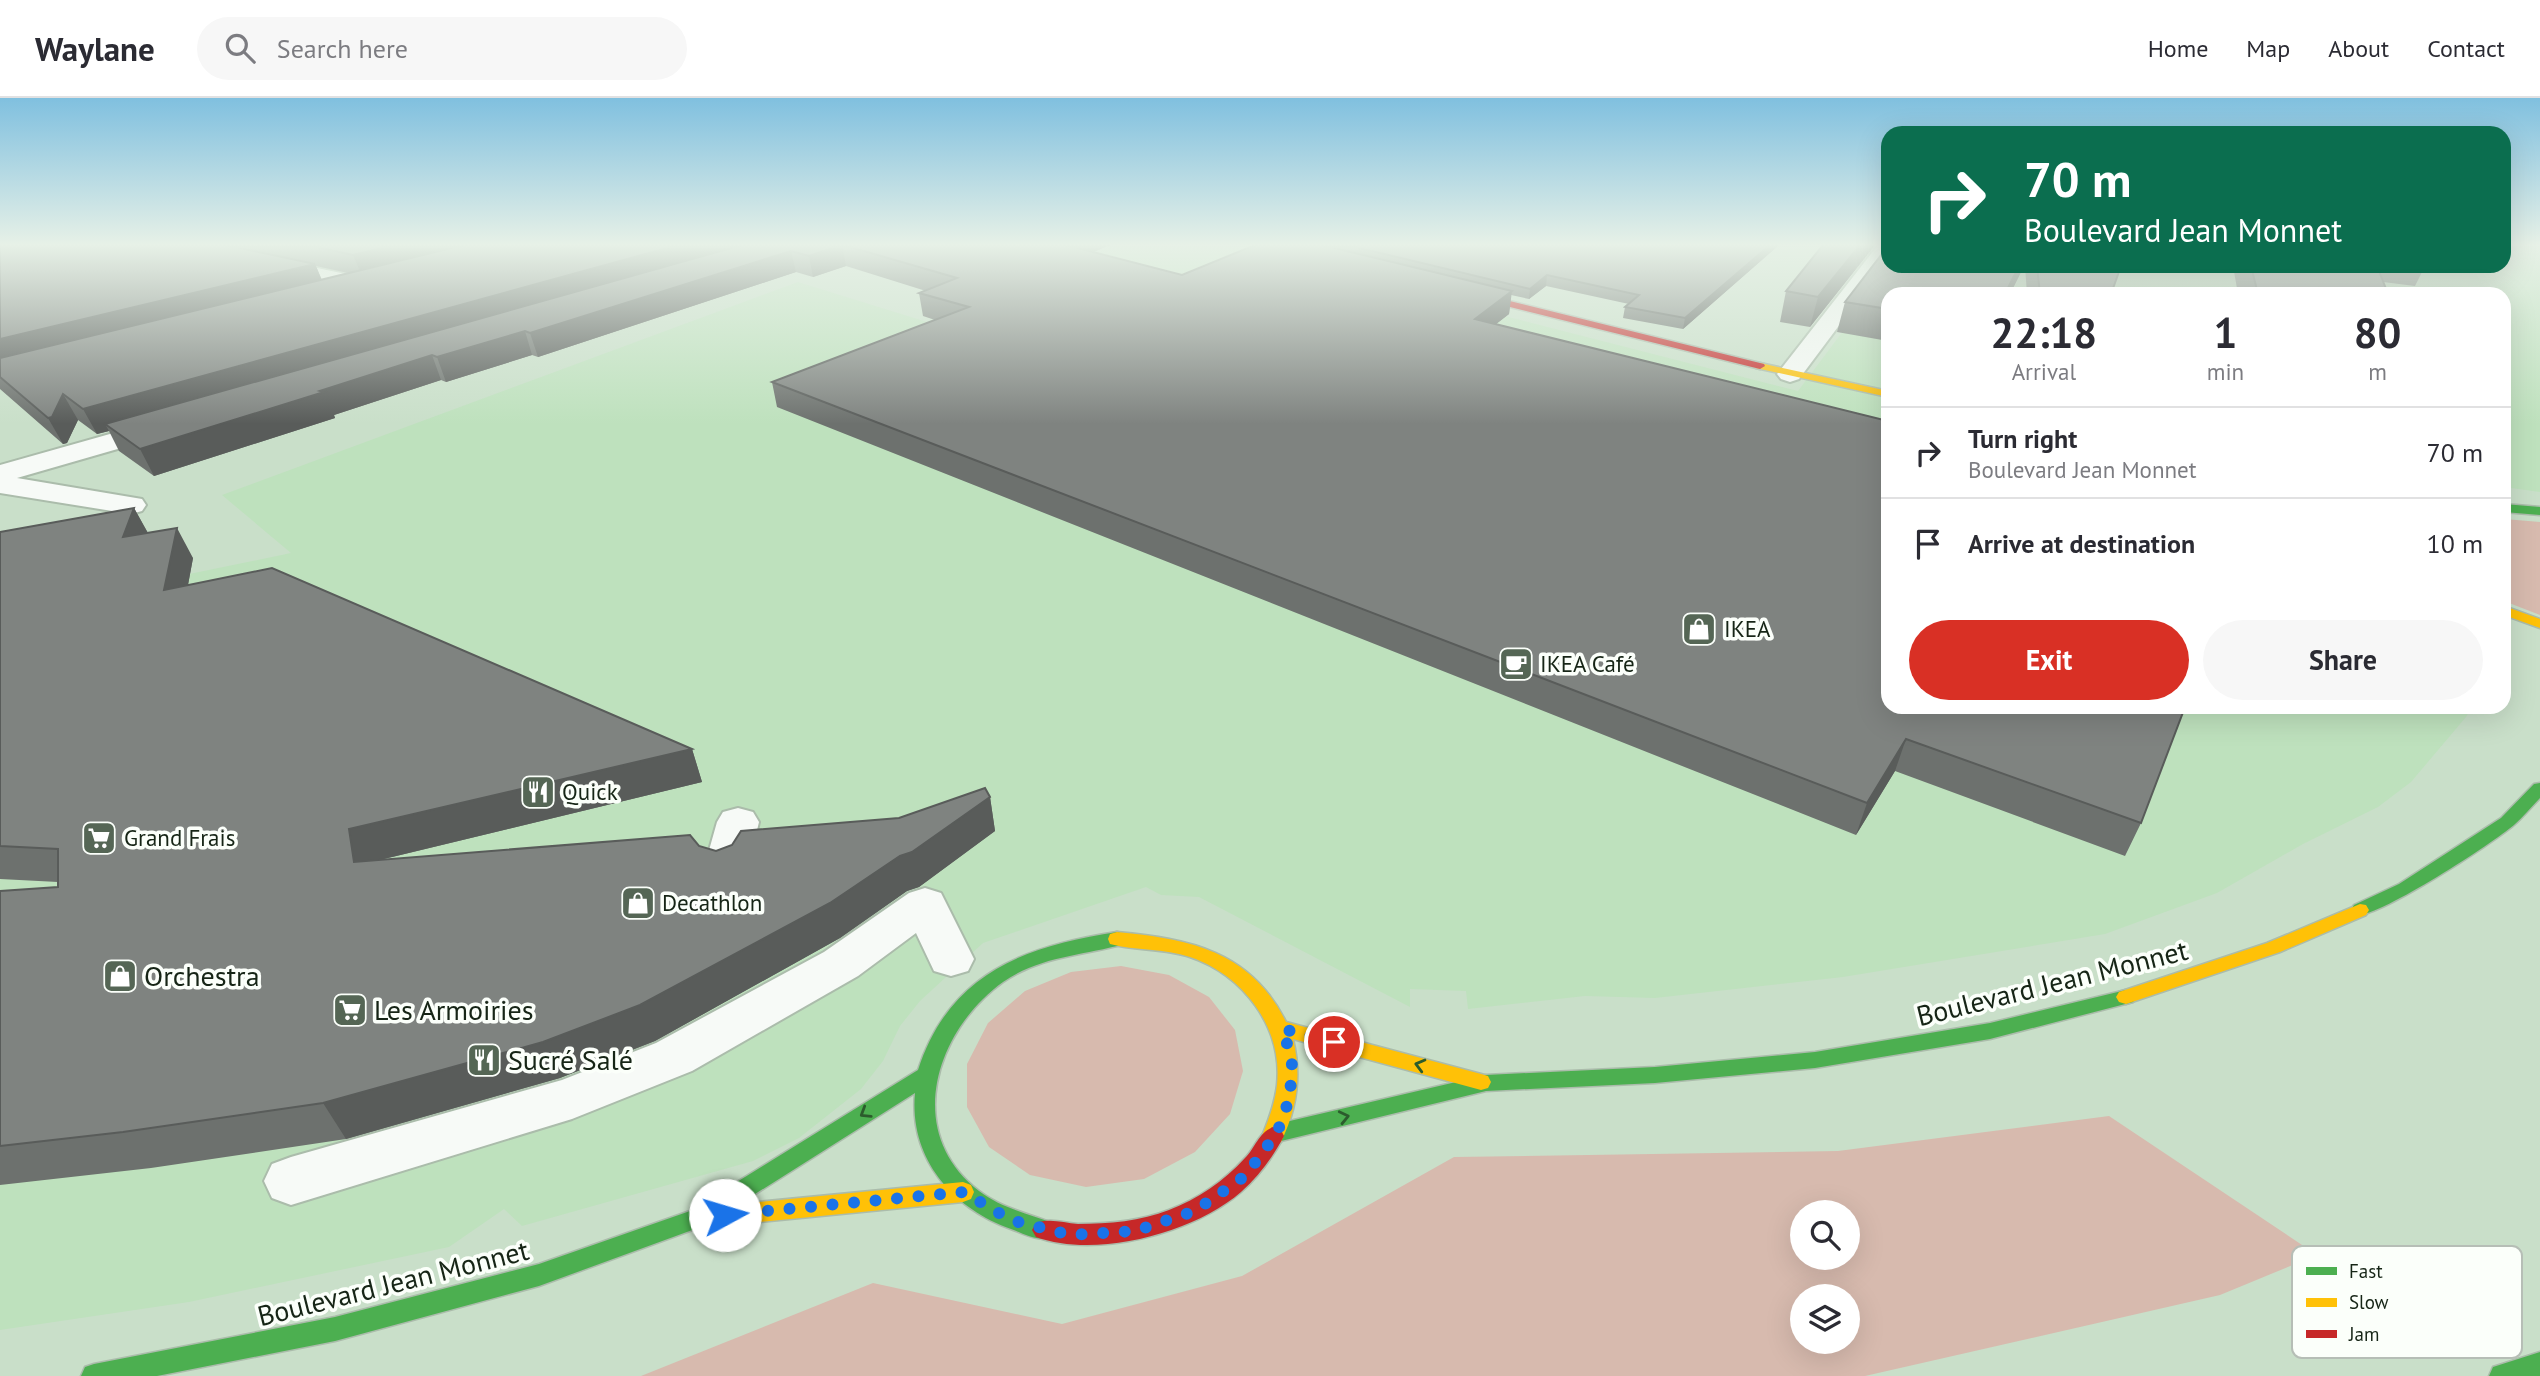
<!DOCTYPE html>
<meta charset="utf-8">
<style>
:root{--surface:#fff;--page:#f7f7f7;--text:#2b2b33;--muted:#7c7c81;--line:#e1e1e2;--accent:#d93025}
body{margin:0;font-family:"PT Sans",sans-serif;background:var(--page);color:var(--text);height:100vh;display:flex;flex-direction:column;font-size:26px;white-space:nowrap}
*{box-sizing:border-box;margin:0}
p{font-size:23px;color:var(--muted)}
.icon{flex:none;width:38px;height:38px;fill:none;stroke:currentColor;stroke-width:2;stroke-linecap:round;stroke-linejoin:round}
.map{position:relative;flex:1;overflow:hidden}
.details{position:absolute;left:1881px;top:189px;width:630px;height:427px;display:flex;flex-direction:column;background:var(--surface);border-radius:21px;box-shadow:0 7px 28px #0002}
.details>*{flex:none}
.top-card{position:absolute;left:1881px;top:28px;width:630px;height:147px;border-radius:21px;box-shadow:0 7px 28px #0002;background:#0b6e4f;color:#fff;overflow:hidden}
.buttons{position:absolute;left:1790px;top:1102px;display:grid;gap:14px}
.buttons a{display:grid;place-items:center;width:70px;height:70px;border-radius:50%;background:var(--surface);box-shadow:0 7px 28px #0002;font-size:35px}
.pin{position:absolute;display:grid;place-items:center;width:60px;height:60px;color:#fff;margin:-30px;border:4px solid #fff;border-radius:50%;box-shadow:0 2px 7px #0007}
.me{position:absolute;width:77px;margin:-38px;rotate:84deg;stroke-linejoin:round;filter:drop-shadow(0 0 5px #0008)}
.turn{display:flex;align-items:center;gap:24px;height:147px;padding:0 28px;font-size:32px}
.turn .icon{width:91px;height:91px;stroke-width:2.5}
.turn b{display:block;font-size:49px;line-height:60px}
.eta{display:flex;justify-content:space-evenly;align-items:center;height:119px;text-align:center}
.eta b{font-size:42px;font-weight:800;line-height:49px}
.button{display:flex;gap:14px;margin-top:auto;padding:14px 28px}
.button a{flex:1;height:80px;border-radius:42px;background:var(--accent);color:#fff;font-size:28px;font-weight:800;line-height:80px;text-align:center}
.button a+a{background:var(--page);color:var(--text)}
ul{padding:0;list-style:none}
li{display:flex;align-items:center;gap:21px;height:91px;padding:0 28px;border-top:2px solid var(--line)}
li div{flex:1}
li b{display:block;font-size:26px}
li em{font-style:normal}
header{display:flex;align-items:center;gap:42px;box-sizing:border-box;height:98px;padding:0 35px;background:var(--surface);border-bottom:2px solid var(--line)}
header strong{font-size:33px}
nav{display:flex;gap:38px;margin-inline-start:auto;font-size:24px}
.search{width:490px;height:63px;background:var(--page);display:flex;align-items:center;gap:18px;box-sizing:border-box;padding:0 24px;border-radius:38px;color:var(--muted);font-size:26px}
.map>svg:first-child{display:block}
.built{fill:#bee1bd}
.green{fill:#d7baae;fill-rule:evenodd}
.lines{fill:none;stroke-linecap:round;stroke-linejoin:round}
.street-casing{stroke:#abbcab;stroke-width:4}
.fast-casing{stroke:#abbcab;stroke-width:3}
.slow-casing{stroke:#abbcab;stroke-width:3}
.jam-casing{stroke:#abbcab;stroke-width:3}
.street{fill:#f7faf7;fill-rule:evenodd}
.fast{fill:#4caf50;fill-rule:evenodd}
.slow{fill:#ffc107;fill-rule:evenodd}
.jam{fill:#c62828;fill-rule:evenodd}
.wall{fill:#6d716e;fill-rule:evenodd}
.shaded-wall{fill:#595c5a}
.building{fill:#7f8380;stroke:#595c5a;stroke-width:2}
.oneway{stroke:#2c5c2d}
.route{stroke:#1a73e8;stroke-width:12;stroke-dasharray:0 21.6}
.labels{text-anchor:middle;stroke-width:7;stroke-linejoin:round;paint-order:stroke}
.poi-label{font-size:23px;fill:#162516;stroke:#fbfffa;text-anchor:start}
.near-poi-label{font-size:28px;fill:#162516;stroke:#fbfffa;text-anchor:start}
.near-street-label{font-size:28px;fill:#162516;stroke:#fbfffa}
.key{fill:#fbfffa;stroke:#b6beb6;stroke-width:2}
.key-label{font-size:19px;fill:#162516}
</style>
<header>
<strong>Waylane</strong>
<div class="search"><svg class="icon" aria-label="search" viewBox="0 0 24 24"><circle cx="10" cy="10" r="6"/><path d="M15 15l6 6"/></svg>Search here</div>
<nav><a>Home</a><a>Map</a><a>About</a><a>Contact</a></nav>
</header>
<div class="map">
<svg width="2540" height="1278" viewBox="0 0 2540 1278">
<rect width="100%" height="100%" fill="#c9dfc9"/>
<path class="built" d="M1116,147H1227L1798,293L1892,168H2504V147H2540V394L2504,389V196H1888V609H2472L2466,619L2411,684L2378,709L2303,746L2217,795L2105,836L1843,879L1655,900L1585,898L1468,911L1466,893L1410,891V909L1199,799L1161,797L1146,789L983,845L920,903L900,928L883,963L861,991L799,1040L753,1063L522,1128L504,1111L449,1149L189,1204L0,1232V515L291,455L222,397L798,184L927,224Z"/>
<path class="green" d="M2504,421L2540,424V517L2504,503Z
M1121,868L1169,877L1209,899L1235,932L1243,973L1230,1016L1195,1054L1144,1081L1086,1089L1030,1077L989,1049L967,1009V966L988,925L1025,893L1071,874Z
M2109,1018L2317,1157L2220,1197L1865,1278H641L873,1185L1062,1226L1242,1178L1454,1059L1838,1053ZM1802,1115H1848V1160H1802ZM1802,1199H1848V1244H1802Z"/>
<g class="lines">
<g class="street-casing">
<path id="street" d="M168,147H207L365,180L373,182L376,187L373,192L365,194L178,153L171,151Z
M1878,147H1888V162L1799,281L1790,284L1781,281L1777,276L1781,271Z
M163,321L173,323L176,329L173,335L17,380L142,401L146,407L142,413L131,416L0,395V367Z
M738,710L753,714L759,724L748,770L741,780L726,785L711,780L704,770L717,724L723,714Z
M925,790L941,795L974,861L968,873L951,878L934,873L916,835L858,878L692,973L572,1021L291,1107L272,1100L264,1083L272,1066L291,1059L562,982L656,945L824,854L909,795Z"/>
</g>
<g class="fast-casing">
<path id="fast" d="M2504,406L2540,409V417L2504,414Z
M2540,685V700C2531,709 2523,719 2514,727C2493,745 2374,823 2354,817L2351,812L2354,807L2399,786L2501,720L2534,686Z
M1117,834L1124,836L1126,841L1124,846C1082,858 1040,858 1003,884C935,933 903,1035 979,1093C1001,1110 1027,1115 1052,1125L1056,1132L1052,1139C1039,1144 1024,1136 1011,1131C952,1110 909,1060 915,995L706,1127L539,1188L335,1243L157,1278H81L85,1269L94,1266L335,1219L539,1166L690,1113L918,972C949,876 1024,848 1117,834Z
M2126,892L2133,894L2136,899L2133,904L1990,941L1815,970L1655,985L1486,993L1277,1044L1269,1041L1266,1035L1269,1029L1277,1026L1486,977L1655,969L1815,954L1990,925Z
M2540,1254V1278H2489L2493,1269Z"/>
</g>
<g class="slow-casing">
<path id="slow" d="M1760,265L1888,293V299L1756,270L1755,268Z
M2504,508L2540,521V530L2504,517Z
M2360,806L2366,807L2369,812L2366,817L2280,854L2126,906L2119,904L2116,899L2119,894L2267,845Z
M1117,834C1190,841 1251,853 1286,924L1481,976L1488,978L1491,984L1488,990L1481,992L1293,941C1302,978 1297,1011 1281,1044L1273,1047L1265,1044L1262,1038C1269,1021 1275,1005 1277,987C1283,929 1243,877 1190,859C1164,850 1136,853 1110,846L1108,841L1110,836Z
M963,1084L971,1087L974,1094L971,1101L963,1104L707,1129L699,1126L695,1119L699,1112L707,1109Z"/>
</g>
<g class="jam-casing">
<path id="jam" d="M1461,191L1764,266L1765,268L1760,271L1458,196L1457,194Z
M1273,1029L1281,1032L1284,1038C1273,1059 1259,1078 1241,1094C1194,1135 1096,1161 1036,1139L1032,1132L1036,1125C1050,1120 1064,1125 1078,1126C1109,1126 1141,1123 1169,1112C1198,1101 1224,1083 1245,1060C1255,1050 1259,1034 1273,1029Z"/>
</g>
<use href="#street" class="street"/>
<use href="#fast" class="fast"/>
<use href="#slow" class="slow"/>
<use href="#jam" class="jam"/>
</g>
<path class="wall" d="M0,147H1110L1093,154L1182,177L1255,147H1779L1683,231L1623,220L1625,209L1629,206L1546,188L1529,201L1511,197L1509,216L1496,226L2141,725L2125,758L1895,673L1856,737L777,309L772,284L935,222L923,218L919,195L926,193L846,168L813,179L796,174L538,259L532,257L446,284L441,282L334,317L335,320L154,378L119,353L109,333L97,336L78,322L67,345L63,346L0,291ZM316,168L348,175L322,182Z
M1875,147L1810,229L1780,224L1786,193Z
M1888,168H2024L2010,196H1888V243L1837,234L1845,204Z
M2025,168H2121L2111,196H2027Z
M2233,168H2425L2415,188L2383,184L2388,196H2238Z
M134,410L148,435L193,460L188,487L692,651L702,684L380,762L699,748L716,753L899,720L990,699L995,733L919,789L907,793L840,840L655,943L560,980L346,1041L151,1070L0,1087V793L58,789V784L0,781V434Z"/>
<path class="shaded-wall" d="M393,147H487L362,178L353,157Z
M678,147H759L105,326L109,333L97,336L83,311Z
M842,147L846,168L813,179L809,158Z
M1061,147H1110L1063,167Z
M1770,147H1779L1683,231L1685,220Z
M1860,147H1875L1810,229L1818,199Z
M791,153L796,174L538,259L530,235Z
M315,166L324,188L0,268V241Z
M2019,168H2024L2010,196H2005Z
M1547,177L1546,188L1529,201L1530,191Z
M1512,193L1509,216L1473,244L1475,221Z
M525,233L532,257L446,284L437,259Z
M432,257L441,282L334,317L335,320L154,378L140,351Z
M63,296L78,322L67,345L63,346L48,320Z
M134,410L150,439H123Z
M177,430L193,460L181,524L164,492Z
M1906,641L1895,673L1856,737L1867,705Z
M692,651L702,684L367,765L354,764L349,731Z
M990,699L995,733L919,789L907,793L840,840L655,943L560,980L346,1041L323,1005L900,758Z"/>
<path class="building" d="M0,147H226L315,166L0,241Z
M308,147H393L353,157Z
M464,147H678L83,311L63,296L52,319L48,320L0,279V260Z
M742,147H841L809,158L791,153L530,235L525,233L437,259L432,257L320,293L324,294L140,351L105,326Z
M843,147H1066L1182,177L1255,147H1322L1512,193L1475,221L1888,323V609H2185L2141,725L1906,641L1867,705L772,284L969,209L919,195L957,180Z
M1347,147H1770L1685,220L1625,209L1639,197L1547,177L1530,191Z
M1823,147H1860L1818,199L1786,193Z
M1888,148V168H2019L2005,196H1888V211L1845,204Z
M2037,168H2121L2111,196H2040Z
M2251,168H2377L2388,196H2258Z
M134,410L123,439L177,430L164,492L272,470L692,651L349,731L354,764L690,737L699,748L716,753L732,747L741,733L899,720L985,690L990,699L912,754L900,758L830,805L640,907L543,944L323,1005L123,1034L0,1048V793L58,789V751L0,748V434Z"/>
<defs><path id="oneway-chevron" d="M-2-3.5L2.5 0L-2 3.5" fill="none" stroke-width="1.6" stroke-linecap="round" stroke-linejoin="round" transform="scale(1.75)"/></defs>
<g class="oneway">
<use href="#oneway-chevron" transform="translate(1420 967) rotate(-165)"/>
<use href="#oneway-chevron" transform="translate(865 1015) rotate(148)"/>
<use href="#oneway-chevron" transform="translate(1344 1019) rotate(-13)"/>
</g>
<linearGradient id="sky" x2="0" y2="1"><stop stop-color="#80c0df"/><stop offset="0.45" stop-color="#e7f1e7"/><stop offset="1" stop-color="#e7f1e7" stop-opacity="0"/></linearGradient>
<rect width="2540" height="326" fill="url(#sky)"/>
<g class="lines">
<path class="route" d="M725,1117L963,1094L1011,1122L1070,1137L1135,1133L1195,1113L1245,1078L1277,1035L1290,999L1292,964L1283,931L1334,944"/>
</g>
<defs>
<g id="shop-square" transform="scale(1.75)"><rect x="-9" y="-9" width="18" height="18" rx="4" fill="#565" stroke="#fbfffa"/><path d="M-5-2.5h2.3a2.7 3.5 0 0 1 5.4 0H5L5.5 6h-11ZM-1.5-2.5h3a1.5 2.3 0 0 0-3 0Z" fill="#fff"/></g>
<g id="cafe-square" transform="scale(1.75)"><rect x="-9" y="-9" width="18" height="18" rx="4" fill="#565" stroke="#fbfffa"/><path d="M-5.5-4.5H6V0H3Q3 3.5 0 3.5H-2.5Q-5.5 3.5-5.5 0ZM3-3.2v2h1.7v-2ZM-6 4.5H4V6H-6Z" fill="#fff"/></g>
<g id="restaurant-square" transform="scale(1.75)"><rect x="-9" y="-9" width="18" height="18" rx="4" fill="#565" stroke="#fbfffa"/><path d="M-5-6h1v4h1v-4h1v4h1v-4h1v5L-1.5 .5V6h-2V.5L-5-1ZM5-6V6H3V1.5H1.5Q1.5-4 5-6Z" fill="#fff"/></g>
<g id="supermarket-square" transform="scale(1.75)"><rect x="-9" y="-9" width="18" height="18" rx="4" fill="#565" stroke="#fbfffa"/><path d="M-6-5.5h2.5l.6 2H6L4.5 2H-2.5L-4.4-4H-6ZM-1.5 3.2a1.3 1.3 0 1 0 .1 0ZM3 3.2a1.3 1.3 0 1 0 .1 0Z" fill="#fff"/></g>
</defs>
<g fill-rule="evenodd">
<use href="#shop-square" x="1699" y="531"/>
<use href="#cafe-square" x="1516" y="566"/>
<use href="#restaurant-square" x="538" y="694"/>
<use href="#supermarket-square" x="99" y="740"/>
<use href="#shop-square" x="638" y="805"/>
<use href="#shop-square" x="120" y="878"/>
<use href="#supermarket-square" x="350" y="912"/>
<use href="#restaurant-square" x="484" y="962"/>
</g>
<g class="labels">
<g class="poi-label">
<text x="1724" y="539">IKEA</text>
<text x="1540" y="574">IKEA Café</text>
<text x="562" y="702">Quick</text>
<text x="124" y="748">Grand Frais</text>
<text x="662" y="813">Decathlon</text>
</g>
<g class="near-poi-label">
<text x="144" y="888">Orchestra</text>
<text x="374" y="922">Les Armoiries</text>
<text x="508" y="972">Sucré Salé</text>
</g>
<g class="near-street-label">
<text transform="translate(2052 885) rotate(-14)" y="10">Boulevard Jean Monnet</text>
<text transform="translate(393 1185) rotate(-14)" y="10">Boulevard Jean Monnet</text>
</g>
</g>
<rect x="2292" y="1148" width="230" height="112" rx="10" class="key"/>
<rect x="2306" y="1169" width="31" height="8" fill="#4caf50"/>
<rect x="2306" y="1200" width="31" height="9" fill="#ffc107"/>
<rect x="2306" y="1232" width="31" height="8" fill="#c62828"/>
<g class="key-label">
<text x="2349" y="1180">Fast</text>
<text x="2349" y="1211">Slow</text>
<text x="2349" y="1243">Jam</text>
</g>
</svg>
<div class="buttons">
<a><svg class="icon" aria-label="search" viewBox="0 0 24 24"><circle cx="10" cy="10" r="6"/><path d="M15 15l6 6"/></svg></a>
<a><svg class="icon" aria-label="layers" viewBox="0 0 24 24"><path d="M12 4l9 5-9 5-9-5zM3 14l9 5 9-5"/></svg></a>
</div>
<div class="pin" style="left:1334px;top:944px;background:#d93025"><svg class="icon" aria-label="arrive" viewBox="0 0 24 24"><path d="M6 21V4h12l-3 4 3 4H6"/></svg></div>
<svg class="me" style="left:725px;top:1117px" viewBox="-20 -20 40 40"><circle r="19" fill="#fff"/><path d="M0-13L10 11 0 6-10 11z" fill="#1a73e8"/></svg>
<div class="top-card">
<div class="turn"><svg class="icon" aria-label="right" viewBox="0 0 24 24"><path d="M7 20v-9h11M14 6l5 5-5 5"/></svg><div><b>70 m</b>Boulevard Jean Monnet</div></div>
</div>
<section class="details">
<div class="eta">
<div><b>22:18</b><p>Arrival</p></div>
<div><b>1</b><p>min</p></div>
<div><b>80</b><p>m</p></div>
</div>
<ul>
<li><svg class="icon" aria-label="right" viewBox="0 0 24 24"><path d="M7 20v-9h11M14 6l5 5-5 5"/></svg><div><b>Turn right</b><p>Boulevard Jean Monnet</p></div><em>70 m</em></li>
<li><svg class="icon" aria-label="arrive" viewBox="0 0 24 24"><path d="M6 21V4h12l-3 4 3 4H6"/></svg><div><b>Arrive at destination</b></div><em>10 m</em></li>
</ul>
<div class="button"><a>Exit</a><a>Share</a></div>
</section>
</div>
